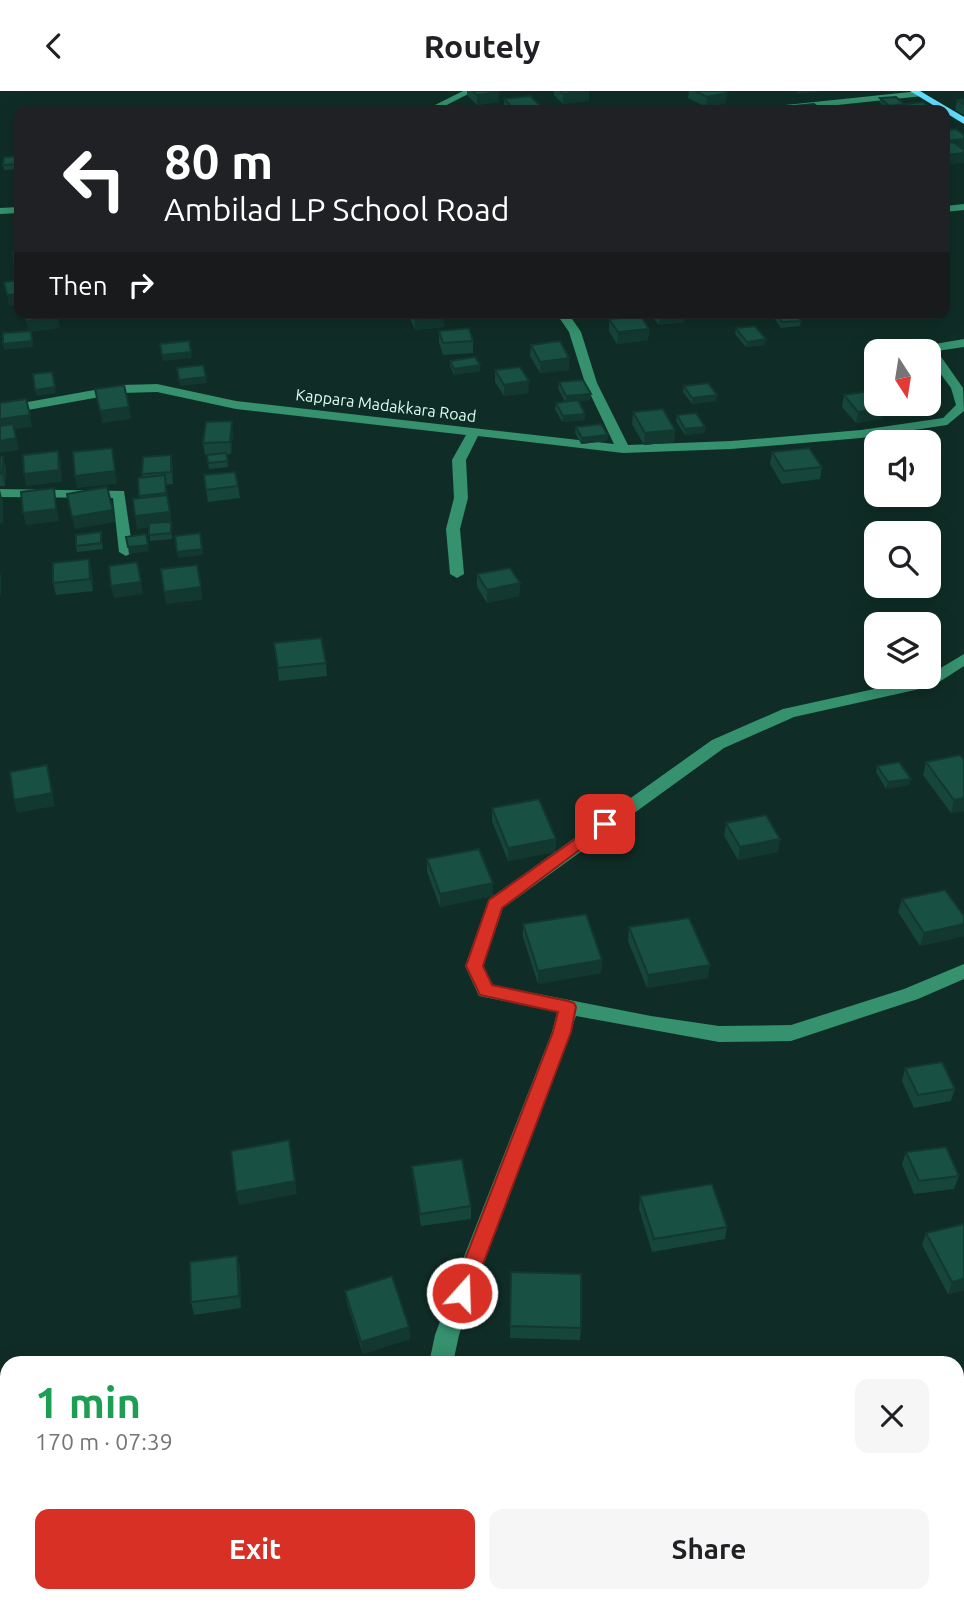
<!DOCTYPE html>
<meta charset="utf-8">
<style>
:root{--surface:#fff;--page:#f6f6f6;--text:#202124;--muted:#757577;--accent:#d93025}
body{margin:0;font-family:Ubuntu,sans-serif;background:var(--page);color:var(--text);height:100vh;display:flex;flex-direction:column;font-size:26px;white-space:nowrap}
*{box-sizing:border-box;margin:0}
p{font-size:23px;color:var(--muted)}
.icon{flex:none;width:38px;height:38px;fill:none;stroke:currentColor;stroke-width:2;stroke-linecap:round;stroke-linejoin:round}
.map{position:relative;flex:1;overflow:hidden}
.panel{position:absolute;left:0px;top:1265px;width:964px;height:247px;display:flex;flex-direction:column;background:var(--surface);border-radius:21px 21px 0 0;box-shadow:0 4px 18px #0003}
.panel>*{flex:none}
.guide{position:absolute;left:14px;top:14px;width:936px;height:214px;border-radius:14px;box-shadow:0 4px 18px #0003;background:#202124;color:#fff;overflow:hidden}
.needle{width:46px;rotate:168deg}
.tools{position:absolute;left:864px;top:248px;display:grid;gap:14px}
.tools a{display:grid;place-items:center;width:77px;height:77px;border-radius:14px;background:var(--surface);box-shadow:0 4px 18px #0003;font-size:35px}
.pin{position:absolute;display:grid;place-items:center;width:60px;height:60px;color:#fff;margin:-30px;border-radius:14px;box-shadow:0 4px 10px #0006}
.me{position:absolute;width:77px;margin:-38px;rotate:20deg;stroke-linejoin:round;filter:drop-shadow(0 0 5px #0008)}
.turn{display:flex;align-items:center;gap:24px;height:147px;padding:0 35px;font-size:32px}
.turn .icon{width:91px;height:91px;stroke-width:2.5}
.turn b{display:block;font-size:49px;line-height:60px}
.then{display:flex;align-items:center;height:66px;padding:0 35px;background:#0003;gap:14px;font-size:26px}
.round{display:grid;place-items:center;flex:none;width:74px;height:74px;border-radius:14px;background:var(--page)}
.headline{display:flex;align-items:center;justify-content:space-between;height:119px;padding:0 35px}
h1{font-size:42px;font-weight:600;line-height:52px;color:#1e9e55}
.action{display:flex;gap:14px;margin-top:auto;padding:14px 35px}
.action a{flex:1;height:80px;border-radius:14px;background:var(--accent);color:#fff;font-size:28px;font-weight:600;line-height:80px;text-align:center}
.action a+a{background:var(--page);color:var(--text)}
header{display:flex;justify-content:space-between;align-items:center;height:91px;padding:0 35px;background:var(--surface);font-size:32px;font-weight:600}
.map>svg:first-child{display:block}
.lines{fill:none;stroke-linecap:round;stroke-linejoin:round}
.minor{fill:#35916e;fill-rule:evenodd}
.major{fill:#62dfff;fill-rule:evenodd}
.wall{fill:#16453a}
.shaded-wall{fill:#123830}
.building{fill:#195044;stroke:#123830;stroke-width:2}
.route{fill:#d93025;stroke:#8d1f18;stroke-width:2}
.labels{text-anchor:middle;stroke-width:5;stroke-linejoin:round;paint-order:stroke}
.far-street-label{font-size:16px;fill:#dbfff4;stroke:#0f2d26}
</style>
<header><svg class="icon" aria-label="back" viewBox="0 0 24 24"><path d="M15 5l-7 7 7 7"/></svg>Routely<svg class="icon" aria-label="heart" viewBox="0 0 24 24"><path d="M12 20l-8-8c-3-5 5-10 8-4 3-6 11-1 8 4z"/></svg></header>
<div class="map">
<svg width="964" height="1511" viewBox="0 0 964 1511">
<rect width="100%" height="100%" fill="#0f2d26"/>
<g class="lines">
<path class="minor" d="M463,0H474L437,19H425Z
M920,0L925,3L923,5L790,19H761L766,16Z
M964,113V119L945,121V115Z
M19,116V122L0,123V117Z
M556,222H568L581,241L597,292L628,354L731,350L861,339L943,327L956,314L951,297L929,267V261L923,258L929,254L964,248V256L937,260L963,297L964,320L947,334L861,347L731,358L623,362L478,345L466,369L468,407L460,438L464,483L457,487L450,483L446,438L454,407L452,369L466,344L236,318L157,301L122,302L0,324V316L122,294L157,293L236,310L614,353L585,292L569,241Z
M0,398L124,400L133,461L126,465L119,461L113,407L0,406Z
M964,563V575L933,595L794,626L724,657L503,817L483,875L493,894L651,925L719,935L791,934L904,898L964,873V888L918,908L791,950L719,951L576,925L480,1181L459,1244L453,1272H429L435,1244L458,1181L552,941L557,921L479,905L465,875L489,808L712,649L783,618L929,586V584Z
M377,1505H403L402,1511H376Z"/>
<path class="major" d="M910,0H920L964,26V33Z"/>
</g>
<path class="wall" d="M467,0H497L499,11L477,14L467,4Z
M554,0H589V10L563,13L554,4Z
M689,0H724L726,12L712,15L723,19H698L699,15H704L688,7Z
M880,7L904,13L932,18V19H887L880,12Z
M504,8L542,16L541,19H505L504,18Z
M964,8V24L955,19L957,9Z
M19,65V78L4,79L3,74Z
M408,222H442L444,236L415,239Z
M649,222H686L685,231L659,234Z
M772,222H795L801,230L800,235L781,237L772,224Z
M609,228L649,238L648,249L617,253L609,240Z
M736,237L765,254L746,256L735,243Z
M439,240L473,250V262L443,264L439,251Z
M889,250L929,261H887Z
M531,254L569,279L540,282L530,265Z
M937,265L935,277H929V266Z
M450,270L480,280L454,284L450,275Z
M495,279L528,302L504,305L495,291Z
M929,280L937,290L936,296L929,297Z
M559,291L591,303L590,309L578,310L585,323V329L562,331L555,318L556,312L565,311L558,297Z
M684,295L716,310L692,313L683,301Z
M844,304L885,317L882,328L856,332L842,316Z
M633,321L675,339L674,351L644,354L632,333Z
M677,324L705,336L704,342L685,344L676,330Z
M576,336L608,344L607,350L581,353L575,342Z
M233,342L231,363H227L228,376L209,378L207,364H205L203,352Z
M772,361L822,376L820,388L782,393L770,373Z
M0,366H3L6,378L5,395H0Z
M173,376V393L166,394L172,437V448L150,450L149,436L137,438L140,407L138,387H143L142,383Z
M204,384L238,395L240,407L208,411Z
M101,441L103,458L77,461L76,455Z
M92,481L93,500L56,504L53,492Z
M477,483L520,492L519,505L487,512L477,496Z
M274,552L326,572L327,585L279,590Z
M926,671L964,720L951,722L923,684Z
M877,675L909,694L886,698L876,681Z
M492,717L556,748L555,761L508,770L492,730Z
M726,732L780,748L778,761L738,769L724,745Z
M427,768L493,792V805L440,816L427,781Z
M902,808L964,825V845L920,855L898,821Z
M523,833L602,869L601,882L538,893L523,846Z
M629,836L708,887L647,897L628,850Z
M905,977L955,998L951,1010L914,1017L902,990Z
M906,1061L959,1085L954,1098L914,1103L902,1073Z
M412,1075L471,1115V1128L421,1135L413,1088Z
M640,1105L727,1136L725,1148L652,1161L639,1118Z
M964,1133V1199L948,1203L922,1154L926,1142Z
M240,1177L241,1217L194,1224L191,1211Z
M511,1181L581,1237L580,1249L510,1247Z
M345,1200L409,1236L410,1248L363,1263L347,1212Z
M133,1505H177L145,1511H135Z
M538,1505H591L569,1511H540Z"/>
<path class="shaded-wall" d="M589,0V10L563,13V3Z
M797,0H818L817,1L797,3Z
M499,1V11L477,14V4Z
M727,2L726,12L706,16L707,6Z
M542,16L541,19H515Z
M964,48V57L945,60L947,50Z
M964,62V72L945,74V64Z
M14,172H19V183H16Z
M19,203V214L9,215L7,204Z
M686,222L685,231L659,234L660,223Z
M444,225V236L415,239V228Z
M58,226L60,237L32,241L33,256L4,259L3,253L29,241L26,230Z
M649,238L648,249L617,253L618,241Z
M766,248L765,254L746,256L747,251Z
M191,261L192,267L163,270L162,264Z
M569,267V279L540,282V271Z
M480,274V280L454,284V278Z
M206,286L207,292L180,295L179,289Z
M529,290L528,302L504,305V294Z
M55,296L56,302L37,305L35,299Z
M591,303L590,309L566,311V305Z
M717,304L716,310L692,313V307Z
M129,316L131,328L102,332L100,320Z
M885,317L882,328L856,332L858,321Z
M585,323V329L562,331L563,325Z
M30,324L32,336L14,338L19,359L0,362V328Z
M232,330L233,342L231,363L230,351Z
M705,336L704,342L685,344V338Z
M675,339L674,351L644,354L645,342Z
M608,344L607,350L581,353L582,347Z
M112,357L117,393L77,397L75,385Z
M58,360L61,372L62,391L26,395L24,383Z
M171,364L173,376V393L171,381Z
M3,366L6,378L5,395L2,382Z
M54,397L59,430L26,434L23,422Z
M0,399L3,411V432L0,433Z
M113,419L115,431L75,438L72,426Z
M170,421L172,437V448L171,433L137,438L135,425Z
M148,454L149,460L129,463L128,456Z
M202,458L203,464L178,467L177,461Z
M89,468L92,481L93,500L90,488Z
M0,481L1,485V505L0,503Z
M141,491L143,503L114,507L111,495Z
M520,492L519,505L487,512V499Z
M201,496L202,509L166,513L164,501Z
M47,674L55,715L17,722L14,709Z
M911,688L909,694L886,698L888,691Z
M964,707V720L951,722L954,709Z
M556,748L555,761L508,770V757Z
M780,748L778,761L738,769L740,756Z
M493,792V805L440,816V803Z
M964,833V845L920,855L924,842Z
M602,869L601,882L538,893V880Z
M710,874L708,887L647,897L648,884Z
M295,1090L297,1103L239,1114L236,1101Z
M237,1165L240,1177L241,1217L239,1205Z
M964,1188V1199L948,1203L952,1191Z
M409,1236L410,1248L363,1263L361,1251Z
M553,1505H591L569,1511H542L543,1508Z"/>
<path class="building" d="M472,0H497L499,1L477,4Z
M560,0H589L563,3Z
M695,0H724L727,2L707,6Z
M530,5L542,16L515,19L504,8Z
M896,6L904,13L889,15L880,7Z
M964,8V13L957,9Z
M923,11L932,18L920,19H894L888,15Z
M814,13L822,19H799L794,15Z
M720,14L723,19H701L699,15Z
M380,16L383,19H360Z
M763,17L765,19H738L737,18Z
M956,38L964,44V48L947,50L945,49V39Z
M953,51L964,59V62L945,64V52Z
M19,65V73L3,74L4,66Z
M13,161H19V172H14Z
M19,189V203L7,204L4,191Z
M25,222H57L58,226L26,230Z
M412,222H442L444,225L415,228Z
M776,222H795L801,230L782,231Z
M641,225L649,238L618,241L609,228Z
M755,235L766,248L747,251L736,237Z
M469,237L473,250L443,252L439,240Z
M31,240L32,250L3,253V242Z
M924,248L937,265L929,266V261H897L889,250Z
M189,250L191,261L162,264L160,253Z
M560,250L569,267L540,271L531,254Z
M475,266L480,274L454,278L450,270Z
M203,274L206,286L179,289L177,277Z
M520,276L529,290L504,294L495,279Z
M929,280L937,290L929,291Z
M52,281L55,296L35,299L33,283Z
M583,289L591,303L566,305L559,291Z
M708,292L717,304L692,307L684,295Z
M124,294L129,316L100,320L95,298Z
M869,300L877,308V313H881L885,317L858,321L844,304Z
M26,308L30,324L0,328V312Z
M578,309L585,323L563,325L556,312Z
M663,318L675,339L645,342L633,321Z
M696,322L705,336L685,338L677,324Z
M232,330L230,351L203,352L206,331Z
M13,333L16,347L0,350V335Z
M601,333L608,344L582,347L576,336Z
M112,357L115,380L75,385L73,361Z
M809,357L822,376L784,380L772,361Z
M58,360L59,379L24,383L23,364Z
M226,362L228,370L208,372L207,364Z
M171,364V381L142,383L143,366Z
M0,366H3L2,382L0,383Z
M235,381L238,395L206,399L204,384Z
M165,384L166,402L139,405L138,387Z
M107,396L113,419L72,426L67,403Z
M54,397L56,418L23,422L21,401Z
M167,404L170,421L135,425L133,408Z
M171,431V442L149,444V432Z
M101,441V452L76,455V444Z
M200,442L202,458L177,461L175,445Z
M146,443L148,454L128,456L126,446Z
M89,468L90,488L53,492V472Z
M137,471L141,491L111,495L109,475Z
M197,474L201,496L164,501L161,478Z
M510,477L520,492L487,499L477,483Z
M321,547L326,572L278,577L274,552Z
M960,664L964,669V707L954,709L926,671Z
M899,671L911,688L888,691L877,675Z
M47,674L52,702L14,709L10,681Z
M539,708L556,748L508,757L492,717Z
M766,724L780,748L740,756L726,732Z
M479,758L493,792L440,803L427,768Z
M945,799L964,825V833L924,842L902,808Z
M586,823L602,869L538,880L523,833Z
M689,827L710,874L648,884L629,836Z
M942,971L955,998L918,1004L905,977Z
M289,1049L295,1090L236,1101L231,1060Z
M946,1056L959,1085L919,1090L906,1061Z
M462,1068L471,1115L420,1123L412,1075Z
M712,1093L727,1136L654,1148L640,1105Z
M964,1133V1188L952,1191L926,1142Z
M237,1165L239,1205L191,1211L190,1171Z
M511,1181L581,1183V1237L510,1235Z
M392,1185L409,1236L361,1251L345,1200Z
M582,1270V1272H566Z
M542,1505H553L543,1508Z
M666,1508L668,1511H655Z"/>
<path class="route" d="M605,727L610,729L613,733L610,736L502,817L483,875L492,894L568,910L574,912L576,916L571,941L472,1202L469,1209L462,1211L455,1209L452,1202L553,941L558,921L480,904L466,875L489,809Z"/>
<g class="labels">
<g class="far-street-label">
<text transform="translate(386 314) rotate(7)" y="6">Kappara Madakkara Road</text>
</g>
</g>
</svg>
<div class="tools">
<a><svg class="needle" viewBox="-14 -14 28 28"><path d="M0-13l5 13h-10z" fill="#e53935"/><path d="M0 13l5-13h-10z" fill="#757577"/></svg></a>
<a><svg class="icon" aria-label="sound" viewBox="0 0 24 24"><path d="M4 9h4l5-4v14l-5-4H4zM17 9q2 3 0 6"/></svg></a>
<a><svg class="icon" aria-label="search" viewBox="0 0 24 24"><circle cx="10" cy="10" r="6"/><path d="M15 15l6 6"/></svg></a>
<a><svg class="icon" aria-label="layers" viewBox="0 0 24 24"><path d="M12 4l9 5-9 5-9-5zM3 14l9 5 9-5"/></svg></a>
</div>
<div class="pin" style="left:605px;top:733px;background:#d93025"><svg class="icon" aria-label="arrive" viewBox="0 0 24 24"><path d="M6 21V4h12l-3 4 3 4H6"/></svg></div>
<svg class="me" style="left:462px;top:1202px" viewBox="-20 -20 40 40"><circle r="17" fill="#d93025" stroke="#fff" stroke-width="3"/><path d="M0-11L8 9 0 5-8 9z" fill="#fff"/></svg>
<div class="guide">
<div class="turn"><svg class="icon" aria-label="left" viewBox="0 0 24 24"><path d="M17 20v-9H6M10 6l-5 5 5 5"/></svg><div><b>80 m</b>Ambilad LP School Road</div></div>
<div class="then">Then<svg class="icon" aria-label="right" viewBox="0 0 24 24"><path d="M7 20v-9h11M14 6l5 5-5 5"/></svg></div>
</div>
<section class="panel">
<div class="headline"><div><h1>1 min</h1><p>170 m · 07:39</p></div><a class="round"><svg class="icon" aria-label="close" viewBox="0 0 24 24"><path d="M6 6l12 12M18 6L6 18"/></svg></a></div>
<div class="action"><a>Exit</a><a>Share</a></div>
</section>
</div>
